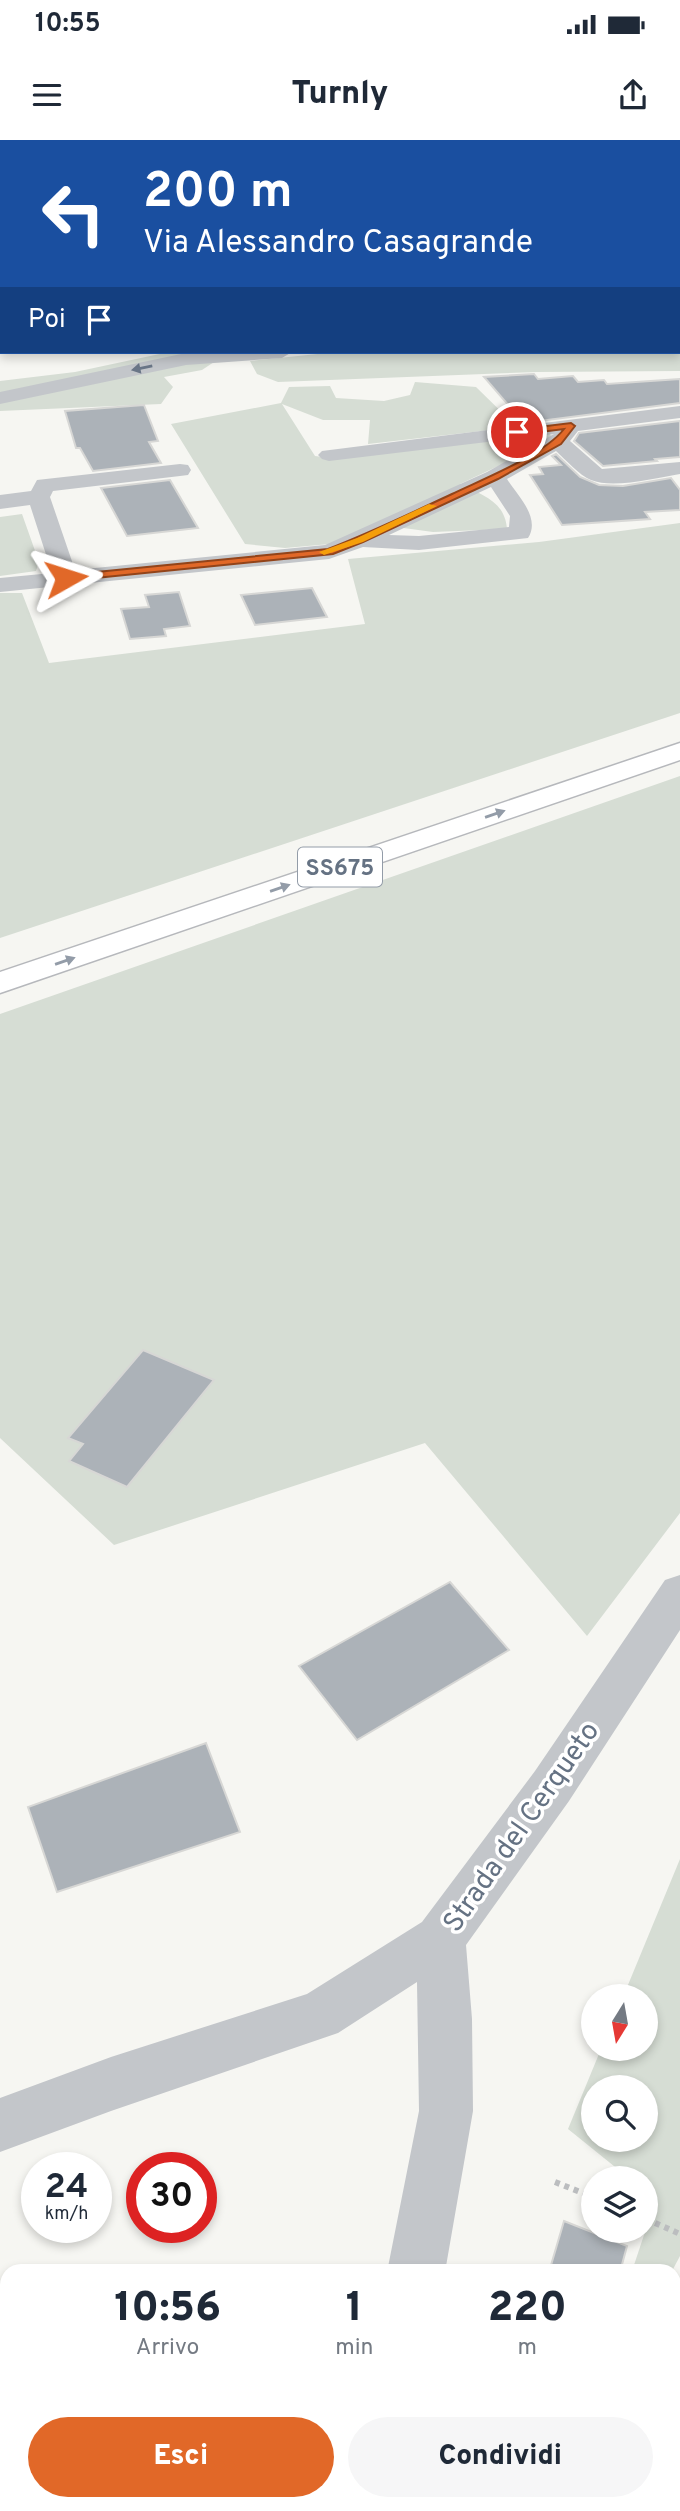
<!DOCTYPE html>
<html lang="it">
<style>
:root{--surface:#fff;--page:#f6f6f7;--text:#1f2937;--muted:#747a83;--accent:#e16828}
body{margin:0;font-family:Overpass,sans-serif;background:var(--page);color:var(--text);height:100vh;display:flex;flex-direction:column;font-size:26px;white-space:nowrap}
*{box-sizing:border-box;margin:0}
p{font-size:23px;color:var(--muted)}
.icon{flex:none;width:38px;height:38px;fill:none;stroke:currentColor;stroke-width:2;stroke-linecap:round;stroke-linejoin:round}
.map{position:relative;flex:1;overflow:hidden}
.drawer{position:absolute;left:0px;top:2124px;width:681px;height:247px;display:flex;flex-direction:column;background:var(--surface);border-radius:21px 21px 0 0;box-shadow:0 4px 10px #0003}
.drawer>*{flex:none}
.top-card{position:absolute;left:0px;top:0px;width:681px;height:214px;box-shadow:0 4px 10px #0003;background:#1a4fa0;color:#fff;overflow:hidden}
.needle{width:46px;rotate:191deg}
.controls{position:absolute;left:581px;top:1844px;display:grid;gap:14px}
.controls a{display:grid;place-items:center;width:77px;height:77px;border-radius:50%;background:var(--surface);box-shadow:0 4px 10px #0003;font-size:35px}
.speed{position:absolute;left:21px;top:2012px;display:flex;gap:14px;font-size:35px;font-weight:700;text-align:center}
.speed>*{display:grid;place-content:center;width:91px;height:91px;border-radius:50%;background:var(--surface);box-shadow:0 4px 10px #0003;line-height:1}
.speed small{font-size:18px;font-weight:400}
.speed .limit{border:10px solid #d22;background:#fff;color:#111}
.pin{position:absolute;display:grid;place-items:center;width:60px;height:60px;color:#fff;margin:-30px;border:4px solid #fff;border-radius:50%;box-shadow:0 2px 7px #0007}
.me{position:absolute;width:77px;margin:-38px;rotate:84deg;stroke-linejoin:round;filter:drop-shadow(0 0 5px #0008)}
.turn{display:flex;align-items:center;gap:24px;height:147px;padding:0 28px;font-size:32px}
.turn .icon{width:91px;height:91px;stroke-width:2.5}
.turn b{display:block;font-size:49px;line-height:60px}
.then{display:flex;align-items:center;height:66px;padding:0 28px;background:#0003;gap:14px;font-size:26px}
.eta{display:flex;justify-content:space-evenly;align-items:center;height:119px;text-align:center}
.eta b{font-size:42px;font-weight:800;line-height:49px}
.action{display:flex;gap:14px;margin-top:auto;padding:14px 28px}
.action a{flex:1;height:80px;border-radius:42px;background:var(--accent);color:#fff;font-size:28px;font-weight:800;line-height:80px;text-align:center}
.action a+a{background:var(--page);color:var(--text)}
.status{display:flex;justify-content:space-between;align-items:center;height:49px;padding:0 35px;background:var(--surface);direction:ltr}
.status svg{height:19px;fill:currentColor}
header{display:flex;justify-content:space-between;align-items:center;height:91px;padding:0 28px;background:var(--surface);font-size:32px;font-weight:800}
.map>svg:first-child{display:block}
.green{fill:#d6ddd4;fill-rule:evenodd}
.building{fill:#acb2b8;stroke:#d7d7d5;stroke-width:2}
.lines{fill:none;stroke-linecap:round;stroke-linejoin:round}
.major-casing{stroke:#b6b9be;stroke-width:3}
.highway-casing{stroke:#b6b8bc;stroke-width:3}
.path{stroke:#bbbdbf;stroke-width:6;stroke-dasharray:5 5;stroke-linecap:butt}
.minor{fill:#c3c6ca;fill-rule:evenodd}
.major{fill:#fff;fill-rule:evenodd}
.highway{fill:#fff;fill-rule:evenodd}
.oneway{fill:#6a7687}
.oneway2{fill:#939ca8}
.route{fill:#e16828;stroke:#92441a;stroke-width:2}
.slow{fill:#f59e0b}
.labels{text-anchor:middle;stroke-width:7;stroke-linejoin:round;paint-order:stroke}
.shield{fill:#fff;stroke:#939ca8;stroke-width:2}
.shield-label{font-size:23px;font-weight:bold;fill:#657283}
.near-street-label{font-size:28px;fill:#657283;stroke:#fff}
</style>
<div class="status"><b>10:55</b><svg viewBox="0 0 49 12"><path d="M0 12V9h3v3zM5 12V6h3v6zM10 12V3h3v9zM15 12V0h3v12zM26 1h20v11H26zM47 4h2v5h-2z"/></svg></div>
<header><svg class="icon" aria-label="menu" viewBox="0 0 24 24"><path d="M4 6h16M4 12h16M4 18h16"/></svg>Turnly<svg class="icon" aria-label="share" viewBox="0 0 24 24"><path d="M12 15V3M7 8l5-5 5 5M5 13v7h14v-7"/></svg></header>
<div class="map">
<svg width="680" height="2371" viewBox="0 0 680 2371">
<rect width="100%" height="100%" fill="#f6f6f2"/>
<path class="green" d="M680,75V231L537,232L278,242L257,234L250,221L337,212H679Z
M169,212H199L214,222L202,230L164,237L173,247L161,264L0,271V241L75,232Z
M415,242L476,247L517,287L368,304L370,280H323L282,264L315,316L330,318L549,292L551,296L524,314L460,344C482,355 505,361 507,389L433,392L374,384L330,404L285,408L245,404L171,284L281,263L289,247L330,246L336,258L384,261L410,255Z
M22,374L39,422L36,431L0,436V377Z
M680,383V573L0,798V453H22L49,523L365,484L348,419L539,402Z
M680,636V1373L587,1496L425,1303L114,1405L0,1298V874Z
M680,1719V2116L672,2131H632L656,2059L646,2051V2039H630L568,1989L601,1909H646V1857H623ZM593,1948H646V2000H593Z"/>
<path class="building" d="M534,234L538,239L573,236L578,242L604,240L607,244L680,239V263L524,283L484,237Z
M144,265L158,301L149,302L161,323L93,331L80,308H76L65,271Z
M680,281V317L655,319L657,321L603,326L574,301L579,293Z
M556,314L580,337L599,345L623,346L671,338L680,350V370L645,372L650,379L562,385L530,335L543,334L539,327L561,325L552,316Z
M170,340L198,388L127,396L101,348Z
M312,448L327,477L255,485L241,455Z
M179,452L190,486L164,489L166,496L130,499L121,469L149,467L145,455Z
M143,1210L214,1240L127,1347L69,1321L83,1304L68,1298Z
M450,1442L509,1510L357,1600L299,1526Z
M206,1603L240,1692L57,1752L28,1667Z
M564,2081L627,2106L620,2132H549Z"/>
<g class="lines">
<g class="major-casing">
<path id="major" d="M679,29H680V39H679Z
M0,30H2V40H0Z"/>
</g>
<g class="highway-casing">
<path id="highway" d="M680,603V620L0,853V832Z"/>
</g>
<path class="path" d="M555,2042L593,2057
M646,2079L680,2094"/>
<path class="minor" d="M0,11H2V21H0Z
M0,121H2V131H0Z
M679,202L680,214L672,212H679Z
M206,212H292L282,218L186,225L0,264V252L186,213Z
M680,266V278L578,291L570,301L602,329L680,322V334C656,338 613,349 591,340C579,335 566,320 556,311L507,339C518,356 541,378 528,398L419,410L363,407L329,419L0,452V438L52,433L30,365L0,369V355L31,351L37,340L180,324L188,325L191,330L188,335L180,336L53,351L50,357L75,430L325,405L487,332L554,294L329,321L322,319L318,315L322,311ZM491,347L510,376L509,387L419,396L389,395Z
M680,1435V1490L569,1661L466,1805L472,1879L473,1971L445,2132H387L419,1971L417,1842L338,1893L111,1971L0,2012V1958L111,1917L307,1854L422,1782L535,1631L665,1440Z
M680,2231V2302L674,2304V2234Z
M337,2364H399L397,2371H335Z
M597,2364H659L656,2371H594Z"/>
<use href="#major" class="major"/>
<use href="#highway" class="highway"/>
</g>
<defs><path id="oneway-solid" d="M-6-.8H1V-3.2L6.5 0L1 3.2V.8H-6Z" transform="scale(1.75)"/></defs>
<use class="oneway" href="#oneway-solid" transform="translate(142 228) rotate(168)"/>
<g class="oneway2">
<use href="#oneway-solid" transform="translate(495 674) rotate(-19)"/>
<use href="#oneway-solid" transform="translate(280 748) rotate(-19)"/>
<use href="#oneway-solid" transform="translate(65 821) rotate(-19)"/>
</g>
<path class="route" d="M571,283L575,286L561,304L498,339L363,402L333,414L66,441L61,438L66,435L328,409C370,393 411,373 452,354C483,339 544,315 564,289L517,295L514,290Z"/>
<path class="slow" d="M429,364L437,366L363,402L324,415L319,412L357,398Z"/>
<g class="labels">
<rect class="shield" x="298" y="707.5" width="84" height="39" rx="5"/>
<g class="shield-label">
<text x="340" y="735">SS675</text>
</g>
<g class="near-street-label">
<text transform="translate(520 1686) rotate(-55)" y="10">Strada del Cerqueto</text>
</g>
</g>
</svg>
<div class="controls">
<a><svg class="needle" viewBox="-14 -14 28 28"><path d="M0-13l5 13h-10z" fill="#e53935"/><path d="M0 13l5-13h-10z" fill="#747a83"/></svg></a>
<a><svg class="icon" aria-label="search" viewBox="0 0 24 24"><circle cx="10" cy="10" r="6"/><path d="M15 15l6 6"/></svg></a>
<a><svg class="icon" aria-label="layers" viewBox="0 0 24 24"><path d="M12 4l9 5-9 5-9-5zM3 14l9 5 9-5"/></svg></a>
</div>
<div class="speed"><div>24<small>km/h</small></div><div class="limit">30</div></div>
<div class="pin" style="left:517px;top:292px;background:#d93025"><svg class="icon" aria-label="arrive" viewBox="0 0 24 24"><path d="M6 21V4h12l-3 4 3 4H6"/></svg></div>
<svg class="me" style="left:66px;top:438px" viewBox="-20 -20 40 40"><path d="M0-17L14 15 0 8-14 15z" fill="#e16828" stroke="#fff" stroke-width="4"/></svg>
<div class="top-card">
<div class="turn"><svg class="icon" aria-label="left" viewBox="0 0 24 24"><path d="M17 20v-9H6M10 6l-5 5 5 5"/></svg><div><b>200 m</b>Via Alessandro Casagrande</div></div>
<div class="then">Poi<svg class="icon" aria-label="arrive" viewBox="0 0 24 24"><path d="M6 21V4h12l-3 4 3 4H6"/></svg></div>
</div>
<section class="drawer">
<div class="eta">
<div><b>10:56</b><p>Arrivo</p></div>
<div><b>1</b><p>min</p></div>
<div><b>220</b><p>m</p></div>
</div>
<div class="action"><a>Esci</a><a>Condividi</a></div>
</section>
</div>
